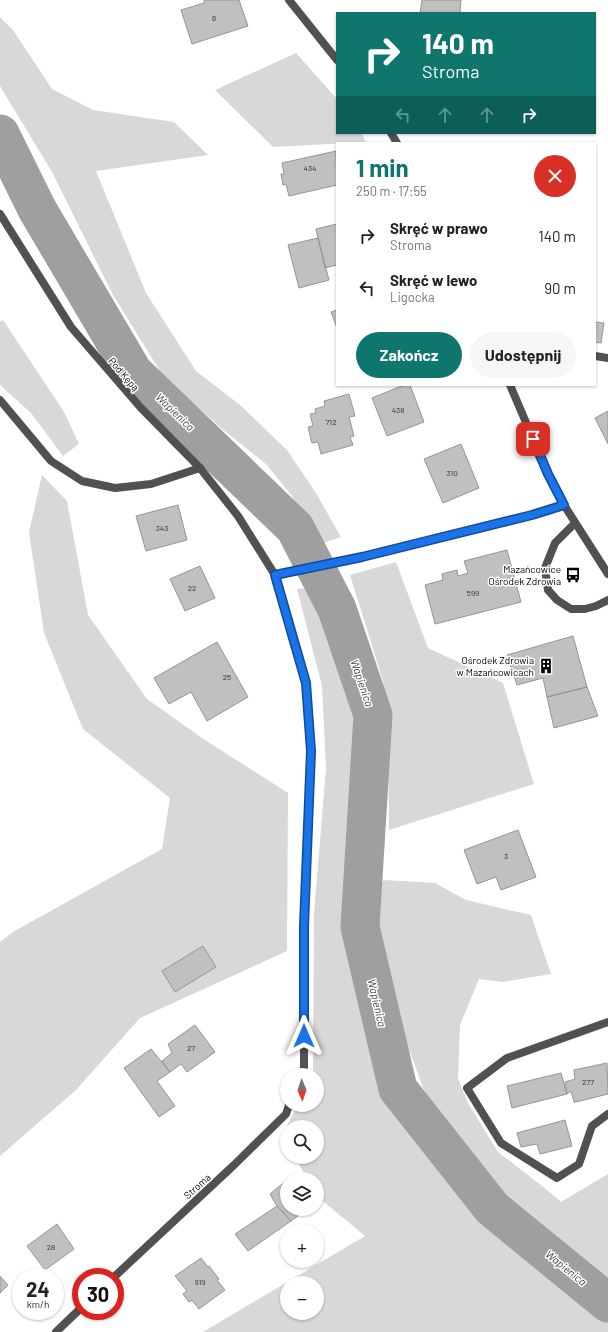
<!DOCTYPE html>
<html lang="pl">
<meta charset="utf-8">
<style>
:root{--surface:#fff;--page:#f6f6f6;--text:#222;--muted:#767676;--accent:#0f766e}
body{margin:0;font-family:Barlow,sans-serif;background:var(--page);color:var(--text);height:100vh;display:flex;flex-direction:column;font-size:15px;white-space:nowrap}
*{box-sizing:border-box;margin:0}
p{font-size:13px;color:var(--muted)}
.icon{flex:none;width:22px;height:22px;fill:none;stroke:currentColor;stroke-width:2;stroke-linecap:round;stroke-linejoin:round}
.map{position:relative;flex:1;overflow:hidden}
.side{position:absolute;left:336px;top:142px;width:260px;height:244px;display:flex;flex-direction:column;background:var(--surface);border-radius:0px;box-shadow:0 1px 3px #0004}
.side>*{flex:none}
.top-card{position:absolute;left:336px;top:12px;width:260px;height:122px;border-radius:0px;box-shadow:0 1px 3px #0004;background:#0f766e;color:#fff;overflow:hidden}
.needle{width:26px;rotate:178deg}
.buttons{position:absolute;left:280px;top:1068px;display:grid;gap:8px}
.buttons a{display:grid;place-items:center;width:44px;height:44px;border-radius:50%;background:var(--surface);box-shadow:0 1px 3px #0004;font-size:20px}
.speed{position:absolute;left:12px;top:1268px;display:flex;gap:8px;font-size:20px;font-weight:700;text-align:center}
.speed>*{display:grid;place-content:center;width:52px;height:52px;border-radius:50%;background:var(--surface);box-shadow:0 1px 3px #0004;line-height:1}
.speed small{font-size:10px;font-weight:400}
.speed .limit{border:6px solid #d22;background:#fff;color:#111}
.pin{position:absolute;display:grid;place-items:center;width:34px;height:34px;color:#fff;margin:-17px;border-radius:8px;box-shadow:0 2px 6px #0006}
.me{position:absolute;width:44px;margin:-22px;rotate:0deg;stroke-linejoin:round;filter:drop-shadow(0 0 3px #0008)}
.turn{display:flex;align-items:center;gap:14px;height:84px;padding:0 20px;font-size:18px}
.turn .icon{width:52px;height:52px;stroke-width:2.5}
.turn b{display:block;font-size:28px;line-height:34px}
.lanes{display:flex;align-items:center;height:38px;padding:0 20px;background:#0003;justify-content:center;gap:20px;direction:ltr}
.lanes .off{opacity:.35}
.round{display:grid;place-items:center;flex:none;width:42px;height:42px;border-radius:21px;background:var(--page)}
.head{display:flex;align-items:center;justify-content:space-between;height:68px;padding:0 20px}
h1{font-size:24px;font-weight:700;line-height:30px;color:var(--accent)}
.action{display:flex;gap:8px;margin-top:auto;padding:8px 20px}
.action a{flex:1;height:46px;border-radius:24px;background:var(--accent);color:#fff;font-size:16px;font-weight:700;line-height:46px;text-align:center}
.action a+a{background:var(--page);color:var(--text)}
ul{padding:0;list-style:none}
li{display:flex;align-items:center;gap:12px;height:52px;padding:0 20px}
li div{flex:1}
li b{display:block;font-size:15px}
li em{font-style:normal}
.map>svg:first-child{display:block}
.green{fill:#d8d8d8;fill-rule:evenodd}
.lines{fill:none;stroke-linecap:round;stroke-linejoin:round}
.river{stroke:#9f9f9f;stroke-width:39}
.building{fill:#c0c0c0;stroke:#959595}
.service{stroke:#515151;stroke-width:8}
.minor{stroke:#515151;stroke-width:8}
.tertiary{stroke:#515151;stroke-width:8}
.route-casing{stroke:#114b97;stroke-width:10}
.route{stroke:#1a73e8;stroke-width:7}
.labels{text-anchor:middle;stroke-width:3;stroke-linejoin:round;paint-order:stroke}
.number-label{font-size:8px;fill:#303030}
.street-label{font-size:10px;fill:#000;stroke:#fff}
.poi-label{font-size:10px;fill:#000;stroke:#fff;text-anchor:end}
.water-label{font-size:11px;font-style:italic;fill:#404040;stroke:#fff}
</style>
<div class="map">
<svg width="608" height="1332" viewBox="0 0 608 1332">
<rect width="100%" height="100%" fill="#fff"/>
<path class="green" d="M0,17L13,30L52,89L93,110L174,122L208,155L96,171L146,293L196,371L240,405L287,450L316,493L341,537L320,544L292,496L266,464L221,428L163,376L113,295L52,172L0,86Z
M296,53L337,99V133H361L366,142L273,147L215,90Z
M3,320L64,412L79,444L63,456L31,413L0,385V322Z
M42,475L67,501L88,615L147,699L205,740L288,793L287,951L140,1018L76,1090L0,1156V942L13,932L162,849L170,798L83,729L44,633L29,532Z
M396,562L428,648L503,683L534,784L389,830L388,735L383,681L350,575Z
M315,587L366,720L351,933L391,1100L482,1213L608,1319V1332H203L365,1236L318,1197L317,1179H307L295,1157H317V1127H287V1144L282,1135L298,1105H317V1075H313L314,913L326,768L322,686L297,589ZM287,1283H317V1313H287Z
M384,880L435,883L466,900L531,915L551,974L502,982L479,979L460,1025L458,1079L468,1103L498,1152L542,1186L561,1202L608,1174V1278L494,1184L459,1144L424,1090L406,1041L376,945L372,896Z"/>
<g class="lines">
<path class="river" d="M0,134L37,209L133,372L295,528L337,609L373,715L360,927L398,1089L492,1208L608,1303"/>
</g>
<path class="building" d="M204,0H239L248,26L192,44L181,10L204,3Z
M422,0H461L460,13H420Z
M336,151L337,185L289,196L286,184L283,185L281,174H284L282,163Z
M337,224V265L325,268L316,229Z
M318,238L329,280L299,288L288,245Z
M337,310V328L331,312Z
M595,322L604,323L601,343L595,342Z
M404,385H410L424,422L387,436L372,398Z
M349,394L355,416L349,417L354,436L350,437L353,445L321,454L318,442L312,443L308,427L313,426L310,414L316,413L315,409L325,406L324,401Z
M608,411V444L595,418Z
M461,444L479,488L443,503L424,459Z
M178,505L187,540L146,551L136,516Z
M507,550L521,602L435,624L425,585L443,580L442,574L457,570L458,576L468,573L464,561Z
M200,566L215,598L185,611L170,579Z
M573,636L587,687L547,697L543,678L517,685L507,655Z
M217,642L248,697L207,721L191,692L169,704L154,678Z
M587,687L598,716L554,728L547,697Z
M518,830L536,877L501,890L496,877L477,884L464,850Z
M203,946L216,967L175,992L162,971Z
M195,1025L215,1052L187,1072L181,1064L170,1072L162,1061L172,1053L168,1044Z
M151,1049L170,1072L157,1081L175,1106L159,1117L124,1068Z
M607,1063L608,1094L576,1102H574L571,1091L567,1094L565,1082L575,1079L574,1070Z
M561,1073L567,1094L512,1108L507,1086Z
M565,1120L572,1146L540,1154L537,1144L521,1147L517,1133Z
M287,1180V1209H307L291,1221L277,1206L270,1194Z
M277,1206L291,1221L248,1251L235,1234Z
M57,1224L74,1249L45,1270L27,1246Z
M201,1258L208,1267L209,1266L219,1279L217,1280L225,1290L199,1309L192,1300L189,1302L183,1294L187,1291L175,1276Z
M0,1276L8,1285L0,1293Z"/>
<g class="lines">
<path class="service" d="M0,400L51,461L82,481L115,488L151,484L200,468
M575,523L555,543L545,568L548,590L557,600L571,609H585L596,606L608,600
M608,1022L507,1058L467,1088L501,1143L557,1178L579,1164L592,1126L608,1114"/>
<path class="minor" d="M0,214L71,327L141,408L200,468L238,516L275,575L306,683L311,751L304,926V1068L301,1075
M595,356L608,358
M275,575L361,557L532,515L564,505
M114,1277L234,1165L286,1114L289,1105
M56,1332L81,1308"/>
<path class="tertiary" d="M289,0L337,60
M391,133L397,143
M510,385L548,474L564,505L608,574"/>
</g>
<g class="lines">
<g class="route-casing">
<path id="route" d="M304,1036V926L311,751L306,683L275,575L362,557L532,515L564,505L548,474L533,439"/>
</g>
<use href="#route" class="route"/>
</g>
<defs>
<g id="bus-bare" transform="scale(1.2)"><path d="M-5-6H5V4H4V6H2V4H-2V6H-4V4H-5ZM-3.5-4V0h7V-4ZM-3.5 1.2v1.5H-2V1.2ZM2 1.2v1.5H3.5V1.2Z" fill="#000" stroke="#fff" stroke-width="2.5" paint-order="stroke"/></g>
<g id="building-bare" transform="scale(1.2)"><path d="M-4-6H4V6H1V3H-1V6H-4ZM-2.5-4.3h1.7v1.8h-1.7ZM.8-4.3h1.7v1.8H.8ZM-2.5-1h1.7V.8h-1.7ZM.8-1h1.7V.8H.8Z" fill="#000" stroke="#fff" stroke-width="2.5" paint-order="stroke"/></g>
</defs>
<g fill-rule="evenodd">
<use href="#bus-bare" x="573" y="575"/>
<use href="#building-bare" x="546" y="666"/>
</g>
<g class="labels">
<g class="number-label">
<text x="214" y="21">6</text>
<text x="310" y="171">434</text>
<text x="398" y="413">438</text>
<text x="331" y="425">712</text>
<text x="452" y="476">310</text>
<text x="162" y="531">343</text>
<text x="192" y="591">22</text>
<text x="473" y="596">599</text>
<text x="227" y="680">25</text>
<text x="506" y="859">3</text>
<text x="191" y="1051">27</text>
<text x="588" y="1085">277</text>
<text x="51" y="1250">28</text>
<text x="200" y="1285">919</text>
</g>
<g class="street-label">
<text transform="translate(124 374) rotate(49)" y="4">Pod Kępą</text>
<text transform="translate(197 1186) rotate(-42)" y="4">Stroma</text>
</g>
<g class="poi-label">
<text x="561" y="573">Mazańcowice<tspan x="561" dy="12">Ośrodek Zdrowia</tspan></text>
<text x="534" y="664">Ośrodek Zdrowia<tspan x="534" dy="12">w Mazańcowicach</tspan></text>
</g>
<g class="water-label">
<text transform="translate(175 412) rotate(44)" y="4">Wapienica</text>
<text transform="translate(362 683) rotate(71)" y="4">Wapienica</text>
<text transform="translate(377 1003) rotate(77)" y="4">Wapienica</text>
<text transform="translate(566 1268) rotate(39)" y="4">Wapienica</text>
</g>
</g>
</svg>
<div class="buttons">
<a><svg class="needle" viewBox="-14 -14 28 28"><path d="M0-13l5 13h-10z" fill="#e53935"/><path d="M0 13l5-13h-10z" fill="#767676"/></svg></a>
<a><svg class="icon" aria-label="search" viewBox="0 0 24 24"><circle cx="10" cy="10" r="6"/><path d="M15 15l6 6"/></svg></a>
<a><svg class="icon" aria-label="layers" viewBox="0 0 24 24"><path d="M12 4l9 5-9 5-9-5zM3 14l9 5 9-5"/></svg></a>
<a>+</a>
<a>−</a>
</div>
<div class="speed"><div>24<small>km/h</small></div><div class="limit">30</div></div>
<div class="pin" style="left:533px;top:439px;background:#d93025"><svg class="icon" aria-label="arrive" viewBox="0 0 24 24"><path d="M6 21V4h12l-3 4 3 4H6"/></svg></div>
<svg class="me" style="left:304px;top:1036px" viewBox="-20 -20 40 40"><path d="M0-17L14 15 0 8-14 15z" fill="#1a73e8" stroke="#fff" stroke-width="4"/></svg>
<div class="top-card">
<div class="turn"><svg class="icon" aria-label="right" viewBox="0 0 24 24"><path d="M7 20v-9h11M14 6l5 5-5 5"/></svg><div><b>140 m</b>Stroma</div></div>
<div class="lanes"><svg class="icon off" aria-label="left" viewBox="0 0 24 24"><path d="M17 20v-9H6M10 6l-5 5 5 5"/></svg><svg class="icon off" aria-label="ahead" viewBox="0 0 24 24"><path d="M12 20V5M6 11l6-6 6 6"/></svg><svg class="icon off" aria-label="ahead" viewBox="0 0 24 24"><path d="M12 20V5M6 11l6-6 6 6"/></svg><svg class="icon" aria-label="right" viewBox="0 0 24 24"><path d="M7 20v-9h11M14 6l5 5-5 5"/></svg></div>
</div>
<section class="side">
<div class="head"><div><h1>1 min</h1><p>250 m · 17:55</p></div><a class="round" style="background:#d93025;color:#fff"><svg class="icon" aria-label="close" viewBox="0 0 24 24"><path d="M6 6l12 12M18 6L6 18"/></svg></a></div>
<ul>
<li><svg class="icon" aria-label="right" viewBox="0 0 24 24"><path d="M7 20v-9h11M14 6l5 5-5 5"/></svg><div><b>Skręć w prawo</b><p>Stroma</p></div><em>140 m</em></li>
<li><svg class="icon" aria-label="left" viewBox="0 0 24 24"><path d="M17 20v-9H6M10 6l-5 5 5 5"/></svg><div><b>Skręć w lewo</b><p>Ligocka</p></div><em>90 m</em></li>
</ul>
<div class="action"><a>Zakończ</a><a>Udostępnij</a></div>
</section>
</div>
